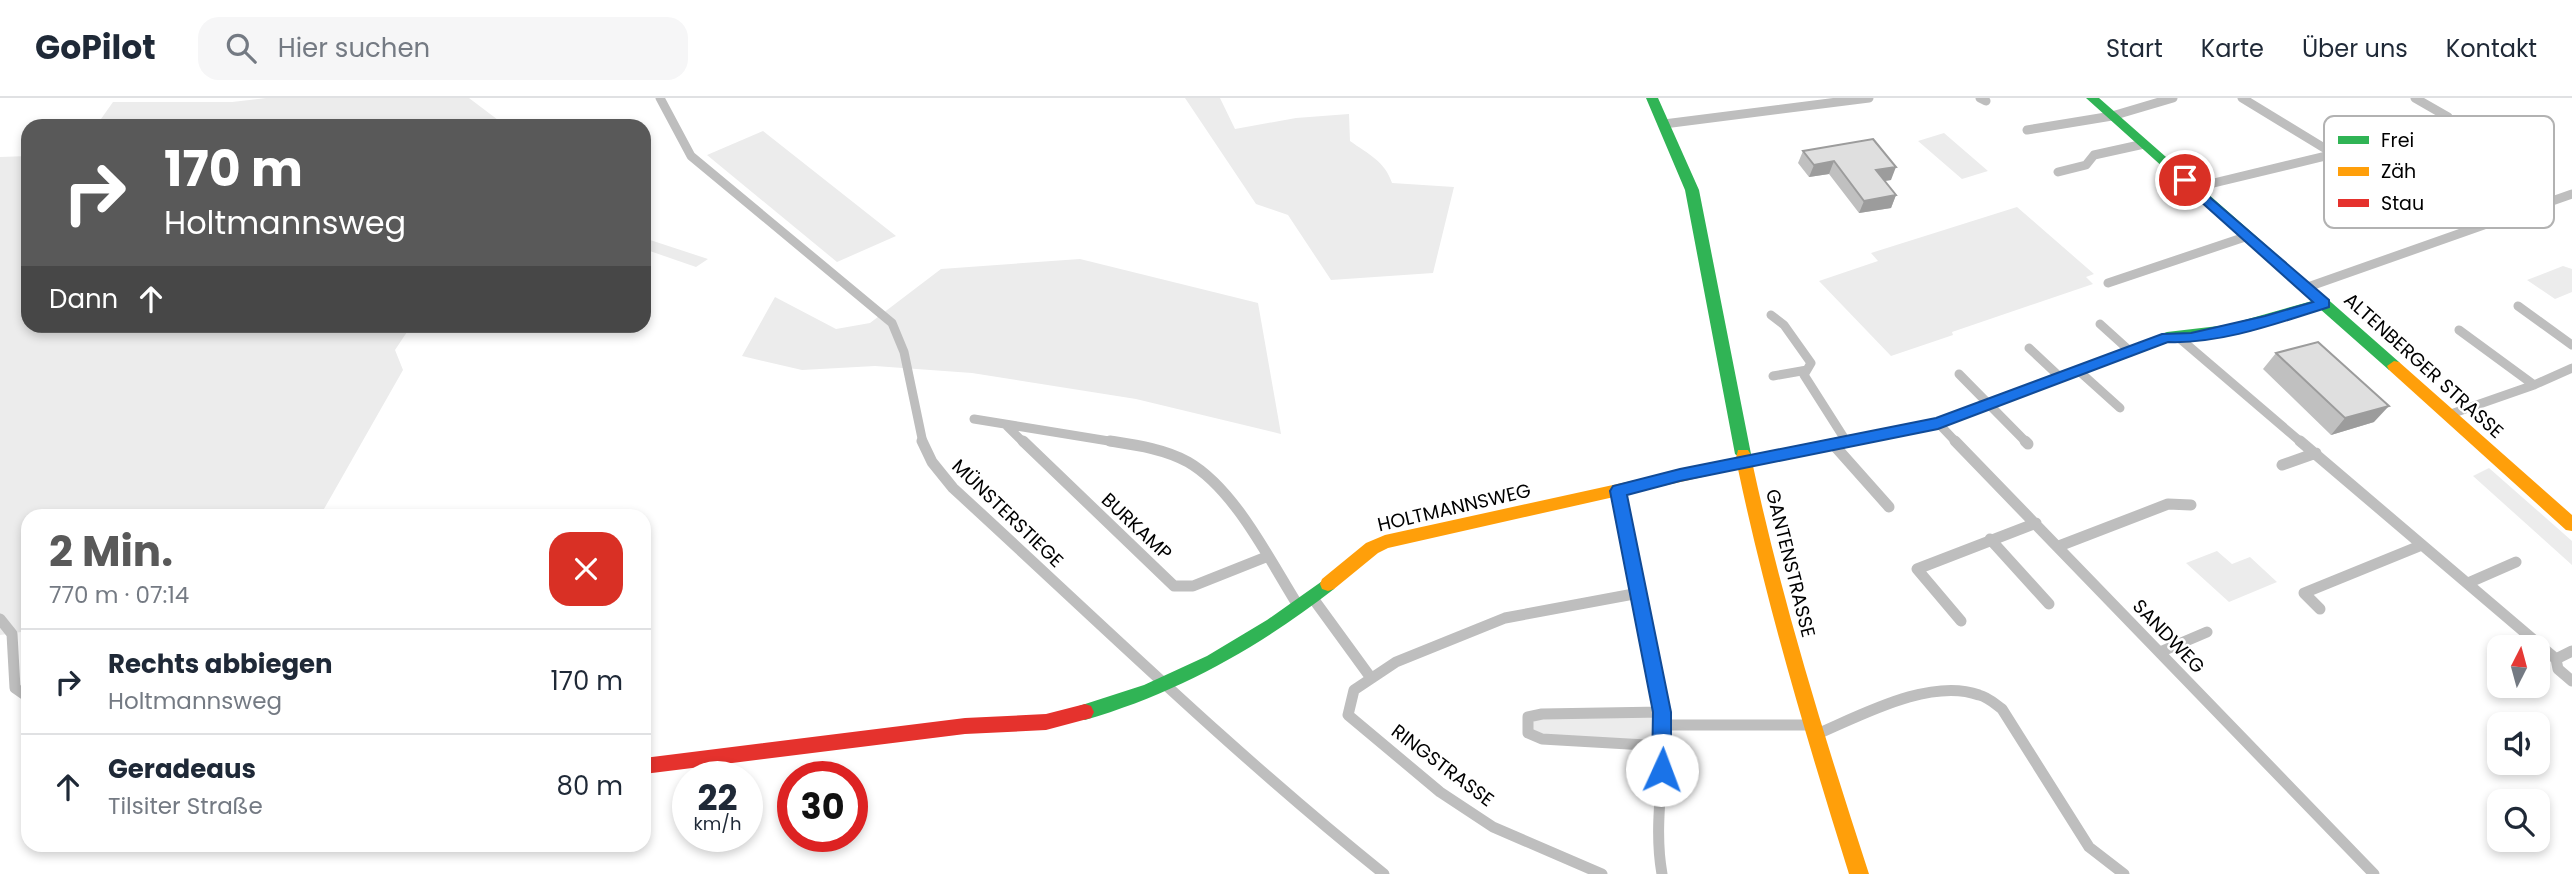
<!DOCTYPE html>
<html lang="de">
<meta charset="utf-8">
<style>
:root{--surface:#fff;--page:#f6f6f7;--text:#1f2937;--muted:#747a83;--line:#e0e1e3;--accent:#595959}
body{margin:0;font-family:Poppins,sans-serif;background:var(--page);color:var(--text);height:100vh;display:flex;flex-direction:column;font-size:26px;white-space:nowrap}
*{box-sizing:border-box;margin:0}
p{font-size:23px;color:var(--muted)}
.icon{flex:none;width:38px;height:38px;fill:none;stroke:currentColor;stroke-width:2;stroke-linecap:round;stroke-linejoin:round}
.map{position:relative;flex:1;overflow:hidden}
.drawer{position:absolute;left:21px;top:411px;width:630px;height:343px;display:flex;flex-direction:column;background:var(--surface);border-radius:21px;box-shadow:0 4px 10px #0003}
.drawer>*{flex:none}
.hud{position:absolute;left:21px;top:21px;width:630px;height:214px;border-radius:21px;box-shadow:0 4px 10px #0003;background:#595959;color:#fff;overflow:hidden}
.needle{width:46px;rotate:6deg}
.controls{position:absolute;left:2487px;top:537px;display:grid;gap:14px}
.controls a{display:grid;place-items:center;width:63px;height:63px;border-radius:14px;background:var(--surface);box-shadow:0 4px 10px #0003;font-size:35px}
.speed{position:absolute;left:672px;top:663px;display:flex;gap:14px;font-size:35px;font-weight:700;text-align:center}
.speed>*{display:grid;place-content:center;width:91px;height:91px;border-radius:50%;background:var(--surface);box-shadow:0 4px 10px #0003;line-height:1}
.speed small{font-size:18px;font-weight:400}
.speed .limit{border:10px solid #d22;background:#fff;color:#111}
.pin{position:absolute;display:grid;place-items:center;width:60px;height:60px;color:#fff;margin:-30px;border:4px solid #fff;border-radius:50%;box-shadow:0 2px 7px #0007}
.me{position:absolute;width:77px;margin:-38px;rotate:2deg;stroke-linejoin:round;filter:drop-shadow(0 0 5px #0008)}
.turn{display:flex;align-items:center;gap:24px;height:147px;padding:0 28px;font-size:32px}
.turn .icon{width:91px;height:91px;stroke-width:2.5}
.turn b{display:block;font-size:49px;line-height:60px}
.then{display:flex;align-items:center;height:66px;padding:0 28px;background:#0003;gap:14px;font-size:26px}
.round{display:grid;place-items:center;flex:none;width:74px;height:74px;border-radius:21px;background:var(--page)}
.head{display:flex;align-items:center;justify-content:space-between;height:119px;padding:0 28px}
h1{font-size:42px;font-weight:700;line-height:52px;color:var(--accent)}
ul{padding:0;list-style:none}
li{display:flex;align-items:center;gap:21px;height:105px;padding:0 28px;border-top:2px solid var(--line)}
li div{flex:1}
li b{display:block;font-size:26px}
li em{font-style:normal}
header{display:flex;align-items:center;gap:42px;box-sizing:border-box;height:98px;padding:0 35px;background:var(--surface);border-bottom:2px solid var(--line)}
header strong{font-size:33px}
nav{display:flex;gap:38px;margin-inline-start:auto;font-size:24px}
.search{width:490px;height:63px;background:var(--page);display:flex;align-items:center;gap:18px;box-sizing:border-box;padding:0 24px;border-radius:21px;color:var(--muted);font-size:26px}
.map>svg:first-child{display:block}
.green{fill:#ececec}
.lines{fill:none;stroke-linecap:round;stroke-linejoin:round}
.street-far1{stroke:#bebebe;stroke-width:9}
.street{stroke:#bebebe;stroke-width:11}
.fast{fill:#30b455;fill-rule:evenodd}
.slow{fill:#ff9f0a;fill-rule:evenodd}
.jam{fill:#e5322d;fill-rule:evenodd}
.wall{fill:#c0c0c0}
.shaded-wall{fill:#9c9c9c}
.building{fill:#dfdfdf;stroke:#9c9c9c;stroke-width:2}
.route{fill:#1a73e8;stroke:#114b97;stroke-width:2}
.labels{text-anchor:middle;stroke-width:5;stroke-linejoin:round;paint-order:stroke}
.street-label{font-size:19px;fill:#000;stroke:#fff}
.key{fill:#fff;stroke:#b2b2b2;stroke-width:2}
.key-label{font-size:19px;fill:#000}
</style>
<header>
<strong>GoPilot</strong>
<div class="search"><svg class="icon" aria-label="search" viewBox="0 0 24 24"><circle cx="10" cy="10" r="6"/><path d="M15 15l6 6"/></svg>Hier suchen</div>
<nav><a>Start</a><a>Karte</a><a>Über uns</a><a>Kontakt</a></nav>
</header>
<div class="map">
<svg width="2572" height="776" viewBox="0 0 2572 776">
<rect width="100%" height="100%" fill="#fff"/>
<path class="green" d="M266,0H469L506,28H96L113,4H232Z
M1185,0H1220L1235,31L1296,20L1349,16L1350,43C1368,56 1385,63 1392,85L1454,89L1433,175L1331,182L1288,117L1256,106Z
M763,33L896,138L837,164L707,57Z
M1944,35L1988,73L1962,81L1918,43Z
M28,58V228H411L395,252L403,272L320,418H28V533L0,537V59Z
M2017,109L2094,176L2086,179L2093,186L1952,234L1953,237L1891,258L1819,183L1878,163L1871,155Z
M644,140L708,161L696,169L644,151Z
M1080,161L1258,205L1281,336L1136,301L972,275L875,268L802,272L742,258L775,199L836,231L870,225L941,171Z
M2563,168L2572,171V194L2555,201L2527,182Z
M2489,370L2572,443V467L2473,378Z
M2217,453L2232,466L2250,459L2277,484L2229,504L2186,465Z
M1659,616L1660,645L1543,638L1531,633V621Z"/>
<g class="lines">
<path class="street-far1" d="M660,0L691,58L892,225L904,254L923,345
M1980,0L1986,3
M2242,0L2334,56
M1664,26L1869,0
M2027,32L2112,18L2173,0
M2058,74L2086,67L2094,57L2144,46
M2193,90L2334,56L2448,19L2415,0
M2108,185L2248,138
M2305,190L2572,96
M2518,208L2572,247
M1771,217L1784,227L1811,265L1804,277L1846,343
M2100,226L2131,254
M2459,232L2534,287
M2178,239L2302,345
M2029,250L2061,280
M2080,274L2120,310
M1959,276L2027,345
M1773,278L1807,272
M2448,317L2534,287L2572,270
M974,321L1121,345
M1938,325L1957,345
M1005,326L1024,345"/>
<path class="street" d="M922,343L932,364L953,390C1095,520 1234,656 1384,776
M1023,343L1174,488H1193L1266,459
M1110,343C1136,347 1165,351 1188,364C1235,391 1270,463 1299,509
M1955,343L2374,776
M2025,343L2028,346
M2300,343L2556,561
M1833,346L1889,409
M2282,367L2316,355
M1618,393L1639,495
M1990,441L2049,506
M2059,448L2168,406L2191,407
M2468,485L2516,464
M1312,499L1371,580
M2320,511L2304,495L2422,447
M0,521L12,536L15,590L28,599
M1961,523L1917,471L2036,425
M2572,553L2556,561L2558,571L2572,583
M2160,554L2207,534
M1662,614L1542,616L1528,619V635L1542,641L1663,648
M1663,627H1812
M1815,637C1860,618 1930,579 1979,597C1988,599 1995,606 2002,611L2089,749L2124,776
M1602,776L1493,729L1440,694L1348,617L1354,592L1396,564L1505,520L1639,495C1648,538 1661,582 1663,627C1665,677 1653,726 1662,776"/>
<path class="fast" d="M1646,0H1658L1699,92L1751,356L1743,362L1735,356L1685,92Z
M2086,0H2099L2399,264L2401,268L2399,272H2389L2320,211L2227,237L2169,244L1943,329L1853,348L1848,346L1845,342L1848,338L1936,320L2167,234L2227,227L2312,203Z
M1328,479L1334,481L1336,486L1334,491C1258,550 1178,595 1085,622L1079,620L1076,614L1079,608L1144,587L1207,558L1267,522Z"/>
<path class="slow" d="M2394,263L2399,264L2572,417V433L2566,432L2389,272L2387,268Z
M1853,336L1861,342L1858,346L1753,368C1783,507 1825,641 1869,776H1849C1807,642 1767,508 1738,371L1388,450L1378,455L1334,491L1328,493L1322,491L1320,486L1322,481L1366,445L1385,437L1736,360L1738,352H1748L1751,357Z"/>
<path class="jam" d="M1085,606L1091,608L1094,614L1091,620L1046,632L965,636L644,676V660L965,620L1046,616Z"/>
</g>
<path class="wall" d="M1803,53L1891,82L1884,83L1896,97L1891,110L1859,115L1829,76L1809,79L1798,65Z
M2276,255L2374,324L2331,337L2263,271Z"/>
<path class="shaded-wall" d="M1834,63L1829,76L1809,79L1814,67Z
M1896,69L1891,82L1871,85L1876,72Z
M1896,97L1891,110L1859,115L1864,103Z
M2389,308L2374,324L2331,337L2345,320Z"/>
<path class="building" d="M1873,41L1896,69L1876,72L1896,97L1864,103L1834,63L1814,67L1803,53Z
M2318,244L2389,308L2345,320L2276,255Z"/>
<path class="route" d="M2185,78L2329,202V209C2278,225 2222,246 2168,244L1938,331L1680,383L1627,397L1671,614V672L1668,678L1662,680L1655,678L1652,672L1653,614L1610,393L1613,388L1680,371L1936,320L2162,236L2191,235L2265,218L2313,204L2180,85V79Z"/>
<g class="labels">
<g class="street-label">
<text transform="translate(2424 267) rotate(42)" y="7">ALTENBERGER STRASSE</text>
<text transform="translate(1454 409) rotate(-13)" y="7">HOLTMANNSWEG</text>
<text transform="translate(1008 415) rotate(44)" y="7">MÜNSTERSTIEGE</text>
<text transform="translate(1137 428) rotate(43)" y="7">BURKAMP</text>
<text transform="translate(1791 465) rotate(76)" y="7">GANTENSTRASSE</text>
<text transform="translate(2169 538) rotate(46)" y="7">SANDWEG</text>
<text transform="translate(1443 667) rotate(37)" y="7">RINGSTRASSE</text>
</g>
</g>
<rect x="2324" y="18" width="230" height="112" rx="10" class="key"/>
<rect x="2338" y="38" width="31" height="8" fill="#30b455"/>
<rect x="2338" y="69" width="31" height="9" fill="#ff9f0a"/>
<rect x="2338" y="101" width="31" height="8" fill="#e5322d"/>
<g class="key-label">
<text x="2381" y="49">Frei</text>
<text x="2381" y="80">Zäh</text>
<text x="2381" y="112">Stau</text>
</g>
</svg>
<div class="controls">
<a><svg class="needle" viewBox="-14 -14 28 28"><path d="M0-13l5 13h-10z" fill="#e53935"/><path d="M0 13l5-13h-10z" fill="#747a83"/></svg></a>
<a><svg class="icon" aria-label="sound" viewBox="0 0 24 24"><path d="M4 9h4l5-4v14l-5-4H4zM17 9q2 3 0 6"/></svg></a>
<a><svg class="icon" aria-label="search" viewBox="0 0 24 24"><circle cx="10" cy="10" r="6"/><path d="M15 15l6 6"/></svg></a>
</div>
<div class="speed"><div>22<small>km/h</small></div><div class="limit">30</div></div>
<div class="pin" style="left:2185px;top:82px;background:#d93025"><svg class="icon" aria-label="arrive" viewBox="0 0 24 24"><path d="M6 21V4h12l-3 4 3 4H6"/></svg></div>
<svg class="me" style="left:1662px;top:672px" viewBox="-20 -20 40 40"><circle r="19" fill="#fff"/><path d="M0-13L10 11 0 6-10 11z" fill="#1a73e8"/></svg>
<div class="hud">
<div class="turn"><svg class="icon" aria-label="right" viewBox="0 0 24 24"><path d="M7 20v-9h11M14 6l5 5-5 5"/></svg><div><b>170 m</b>Holtmannsweg</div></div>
<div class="then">Dann<svg class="icon" aria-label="ahead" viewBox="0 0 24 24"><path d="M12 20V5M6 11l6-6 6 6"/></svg></div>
</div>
<section class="drawer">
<div class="head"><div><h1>2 Min.</h1><p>770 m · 07:14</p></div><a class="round" style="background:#d93025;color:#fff"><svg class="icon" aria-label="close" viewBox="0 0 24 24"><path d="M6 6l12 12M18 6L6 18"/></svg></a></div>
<ul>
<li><svg class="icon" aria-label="right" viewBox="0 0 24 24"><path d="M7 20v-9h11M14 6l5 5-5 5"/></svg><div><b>Rechts abbiegen</b><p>Holtmannsweg</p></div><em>170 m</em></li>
<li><svg class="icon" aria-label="ahead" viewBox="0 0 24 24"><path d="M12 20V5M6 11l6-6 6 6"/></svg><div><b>Geradeaus</b><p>Tilsiter Straße</p></div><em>80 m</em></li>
</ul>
</section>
</div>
